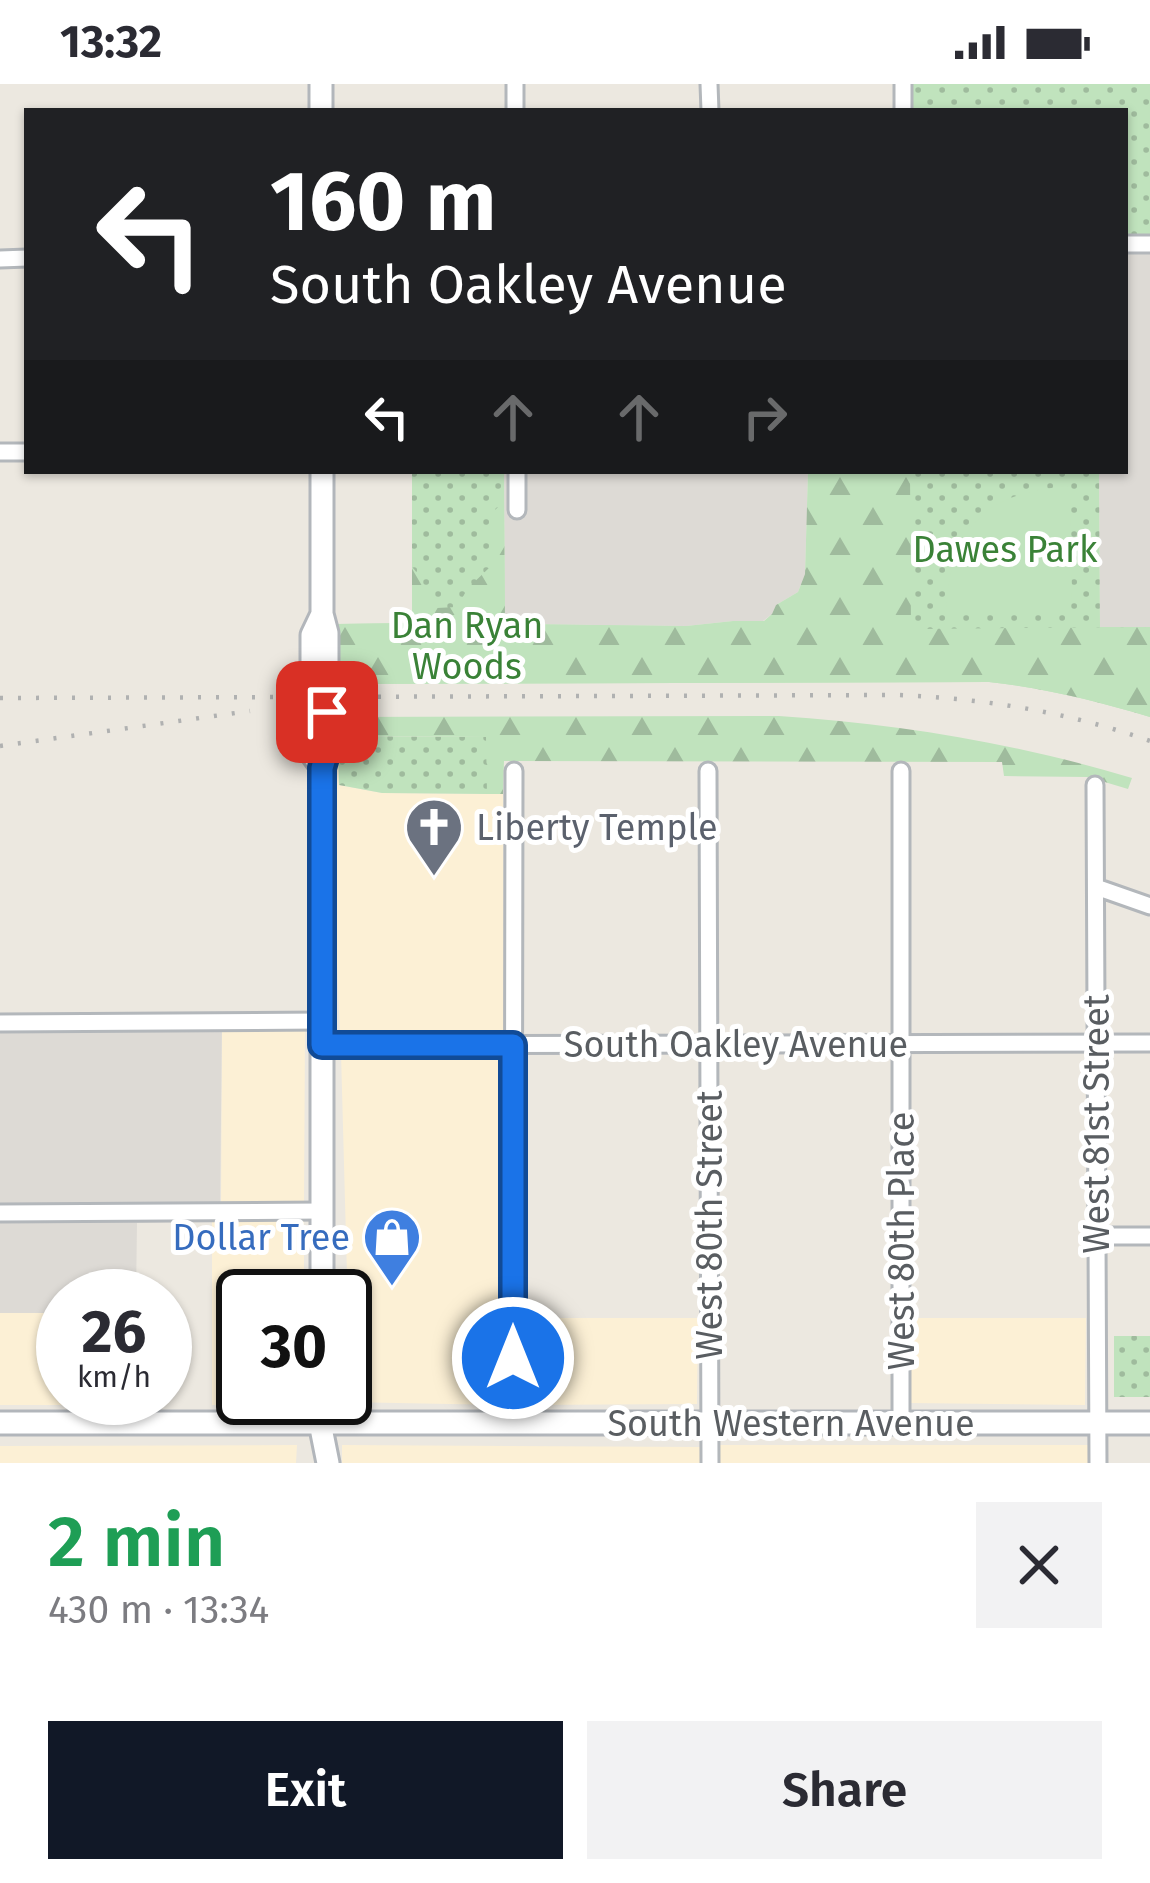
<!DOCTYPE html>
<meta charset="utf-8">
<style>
:root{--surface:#fff;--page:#f2f2f3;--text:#2b2b33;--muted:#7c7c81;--accent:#111827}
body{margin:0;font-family:"Fira Sans",sans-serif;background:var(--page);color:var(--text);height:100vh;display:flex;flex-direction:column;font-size:45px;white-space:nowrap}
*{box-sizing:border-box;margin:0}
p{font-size:39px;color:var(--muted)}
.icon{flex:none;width:66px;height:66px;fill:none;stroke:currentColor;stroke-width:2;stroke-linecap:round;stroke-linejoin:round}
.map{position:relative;height:1379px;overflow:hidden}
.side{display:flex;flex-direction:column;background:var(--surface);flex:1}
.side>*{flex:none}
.hud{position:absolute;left:24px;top:24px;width:1104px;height:366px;border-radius:0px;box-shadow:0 3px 9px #0004;background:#202124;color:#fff;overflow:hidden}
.speed{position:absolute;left:36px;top:1185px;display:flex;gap:24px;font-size:60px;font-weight:700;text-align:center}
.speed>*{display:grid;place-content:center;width:156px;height:156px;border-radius:50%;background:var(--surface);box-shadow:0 3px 9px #0004;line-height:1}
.speed small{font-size:30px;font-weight:400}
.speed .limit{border:6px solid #111;border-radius:18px;background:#fff;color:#111}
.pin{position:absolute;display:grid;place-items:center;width:102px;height:102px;color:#fff;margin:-51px;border-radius:24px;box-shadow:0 6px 18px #0006}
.me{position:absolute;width:132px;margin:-66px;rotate:0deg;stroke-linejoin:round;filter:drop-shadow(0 0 9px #0008)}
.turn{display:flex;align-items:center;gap:42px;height:252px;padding:0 48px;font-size:54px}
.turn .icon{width:156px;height:156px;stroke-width:2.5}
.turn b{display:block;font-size:84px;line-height:102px}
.lanes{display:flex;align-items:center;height:114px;padding:0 48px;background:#0003;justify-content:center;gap:60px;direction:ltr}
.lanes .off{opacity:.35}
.round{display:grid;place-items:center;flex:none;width:126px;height:126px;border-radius:0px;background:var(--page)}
.headline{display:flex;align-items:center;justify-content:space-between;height:204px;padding:0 48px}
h1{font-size:72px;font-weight:600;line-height:90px;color:#1e9e55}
.action{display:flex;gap:24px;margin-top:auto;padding:24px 48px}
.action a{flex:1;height:138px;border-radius:0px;background:var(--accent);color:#fff;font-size:48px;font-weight:600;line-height:138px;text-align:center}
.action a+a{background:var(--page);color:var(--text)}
.status{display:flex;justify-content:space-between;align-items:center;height:84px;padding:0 60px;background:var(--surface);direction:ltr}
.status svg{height:33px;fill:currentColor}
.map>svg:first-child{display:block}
.commercial{fill:#fcf0d5}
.industrial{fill:#dddad5}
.grass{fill:url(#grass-dots)}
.forest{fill:url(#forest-firs)}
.pitch{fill:#c0e3bd}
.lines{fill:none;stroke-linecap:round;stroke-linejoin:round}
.street-casing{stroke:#b3b7bb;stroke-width:21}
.secondary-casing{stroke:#b2b6bb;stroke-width:27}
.street{stroke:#fff;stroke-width:15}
.secondary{stroke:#fff;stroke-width:21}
.rail{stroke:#b0b1b1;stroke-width:4.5;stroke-dasharray:3 15;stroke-linecap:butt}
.route-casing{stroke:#114b97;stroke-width:30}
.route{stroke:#1a73e8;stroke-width:21}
.labels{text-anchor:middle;stroke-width:10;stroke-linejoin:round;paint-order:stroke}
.park-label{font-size:36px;fill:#3a8237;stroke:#fff}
.worship-label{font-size:36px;fill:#5b616d;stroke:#fff;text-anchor:start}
.street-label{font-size:36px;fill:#595d61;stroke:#fff}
.shop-label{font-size:36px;fill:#366cbe;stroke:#fff;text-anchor:end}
</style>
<div class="status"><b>13:32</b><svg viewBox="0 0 49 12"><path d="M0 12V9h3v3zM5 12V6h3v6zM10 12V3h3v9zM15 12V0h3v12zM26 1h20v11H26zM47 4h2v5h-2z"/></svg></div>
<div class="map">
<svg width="1150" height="1379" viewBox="0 0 1150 1379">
<defs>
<pattern id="grass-dots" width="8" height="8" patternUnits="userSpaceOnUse" patternTransform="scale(3)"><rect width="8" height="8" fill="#c0e3bd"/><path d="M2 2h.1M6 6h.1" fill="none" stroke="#9fbb9d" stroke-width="1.8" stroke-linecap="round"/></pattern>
<pattern id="forest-firs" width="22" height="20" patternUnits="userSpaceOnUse" patternTransform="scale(3)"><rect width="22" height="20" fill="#c0e3bd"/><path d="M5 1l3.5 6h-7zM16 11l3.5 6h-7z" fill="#9fbb9d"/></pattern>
</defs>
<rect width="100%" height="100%" fill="#ece8e0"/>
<path class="commercial" d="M333,637H338L339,701L382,709L503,710L504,952H340L334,806Z
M305,946L304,1121L221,1120L222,947Z
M503,968V1321L344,1318L348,1228L341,969Z
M212,1137H304V1212H243V1314H299L298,1322L212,1321Z
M0,1229H63V1314H135V1321H0Z
M522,1234H698L697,1320L521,1321Z
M911,1234H1086L1085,1321L909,1319Z
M297,1361L296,1379H0V1362Z
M342,1361L700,1363V1379H342Z
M717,1361H1090V1379H717Z"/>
<path class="industrial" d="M1125,150H1150V543H1100L1099,387H1125Z
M504,387H808L805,490L798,508L776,521L772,530L763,537H733L686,542L505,540Z
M0,932H222L220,1137L137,1139L136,1212H63V1229H0Z"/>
<path class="grass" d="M909,0H1150V150H1125V27H909Z
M412,387H504L505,540L909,545L910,387H1099L1100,543H1150V633C1097,617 1044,604 989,598L338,600V583L334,582L333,540L412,539Z
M338,652L487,653V710L382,709L339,701Z
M1114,1252H1150V1313H1114Z"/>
<path class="forest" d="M808,387H910L911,545L1150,543V633C1097,617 1044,604 989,598L338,600L340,540L412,539V483C428,500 419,509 437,524L457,523L468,504L489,484L494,427L504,417L505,540L686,542L733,537H764L772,530L776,521L798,508L805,490Z
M779,632C899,640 1016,659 1132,694L1128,705L1088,693L1004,692L1002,678L504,677L503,710H487L486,653L338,652V633Z"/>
<path class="pitch" d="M1070,402L1072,514L1062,527H946C951,444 984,408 1070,402Z"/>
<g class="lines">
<g class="street-casing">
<path id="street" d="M515,0V27
M709,0L710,27
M903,0V27
M1125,160H1150
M0,175L27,174
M0,368H27
M517,387V426
M708,687L710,1379
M1095,701L1098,1379
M1096,803L1150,822
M0,939L322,937
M322,961L1150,959
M0,1129L322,1127
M1097,1152H1150
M901,1338V687
M513,1340L514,687"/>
</g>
<g class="secondary-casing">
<path id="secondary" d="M321,0V27
M322,387V530L327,549V667L322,684V1212
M322,684L312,670V551L322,530
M321,1314L320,1339L328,1379
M0,1339H1150"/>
</g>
<use href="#street" class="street"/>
<use href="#secondary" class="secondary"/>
<path class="rail" d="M0,614L899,611C987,615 1068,628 1150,657
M0,662L250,627"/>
</g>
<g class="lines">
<g class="route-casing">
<path id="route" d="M327,628V667L322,684V961H513V1274"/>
</g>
<use href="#route" class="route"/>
</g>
<defs>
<g id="church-pin" transform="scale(3)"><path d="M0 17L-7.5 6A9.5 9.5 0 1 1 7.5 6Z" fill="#6b7280" stroke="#fff"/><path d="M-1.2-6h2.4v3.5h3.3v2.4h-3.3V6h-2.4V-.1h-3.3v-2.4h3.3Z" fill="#fff"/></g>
<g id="shop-pin" transform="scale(3)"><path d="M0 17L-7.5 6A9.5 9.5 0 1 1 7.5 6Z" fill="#3f7fe0" stroke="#fff"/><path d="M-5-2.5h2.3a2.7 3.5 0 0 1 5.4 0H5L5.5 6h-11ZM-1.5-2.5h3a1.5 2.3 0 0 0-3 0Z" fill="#fff"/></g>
</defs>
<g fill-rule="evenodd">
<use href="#church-pin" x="434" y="743"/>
<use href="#shop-pin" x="392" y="1153"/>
</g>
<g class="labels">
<g class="park-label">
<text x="1005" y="478">Dawes Park</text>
<text x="467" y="554">Dan Ryan<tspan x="467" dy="41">Woods</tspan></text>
</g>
<g class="worship-label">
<text x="476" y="756">Liberty Temple</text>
</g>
<g class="street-label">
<text x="736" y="973">South Oakley Avenue</text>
<text transform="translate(1096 1040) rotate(-90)" y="13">West 81st Street</text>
<text transform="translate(709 1141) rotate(-90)" y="13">West 80th Street</text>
<text transform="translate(901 1157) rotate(-90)" y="13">West 80th Place</text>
<text x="791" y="1352">South Western Avenue</text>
</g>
<g class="shop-label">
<text x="350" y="1166">Dollar Tree</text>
</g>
</g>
</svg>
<div class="speed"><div>26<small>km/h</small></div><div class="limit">30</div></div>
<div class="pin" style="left:327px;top:628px;background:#d93025"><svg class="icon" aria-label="arrive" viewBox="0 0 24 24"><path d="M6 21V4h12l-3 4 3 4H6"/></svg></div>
<svg class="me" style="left:513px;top:1274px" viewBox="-20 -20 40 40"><circle r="17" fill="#1a73e8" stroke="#fff" stroke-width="3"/><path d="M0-11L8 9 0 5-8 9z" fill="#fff"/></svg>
<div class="hud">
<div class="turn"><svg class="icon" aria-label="left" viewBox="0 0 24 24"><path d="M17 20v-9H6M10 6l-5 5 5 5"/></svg><div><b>160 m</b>South Oakley Avenue</div></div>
<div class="lanes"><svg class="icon" aria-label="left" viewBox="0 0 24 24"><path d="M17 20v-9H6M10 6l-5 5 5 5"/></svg><svg class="icon off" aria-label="ahead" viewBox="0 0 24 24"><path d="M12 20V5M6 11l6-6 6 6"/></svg><svg class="icon off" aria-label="ahead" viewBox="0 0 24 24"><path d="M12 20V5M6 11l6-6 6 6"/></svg><svg class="icon off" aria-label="right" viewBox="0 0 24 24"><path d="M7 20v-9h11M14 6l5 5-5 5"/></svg></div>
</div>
</div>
<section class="side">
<div class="headline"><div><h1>2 min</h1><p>430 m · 13:34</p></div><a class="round"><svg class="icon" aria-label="close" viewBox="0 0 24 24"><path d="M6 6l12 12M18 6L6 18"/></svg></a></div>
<div class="action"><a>Exit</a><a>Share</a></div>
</section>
